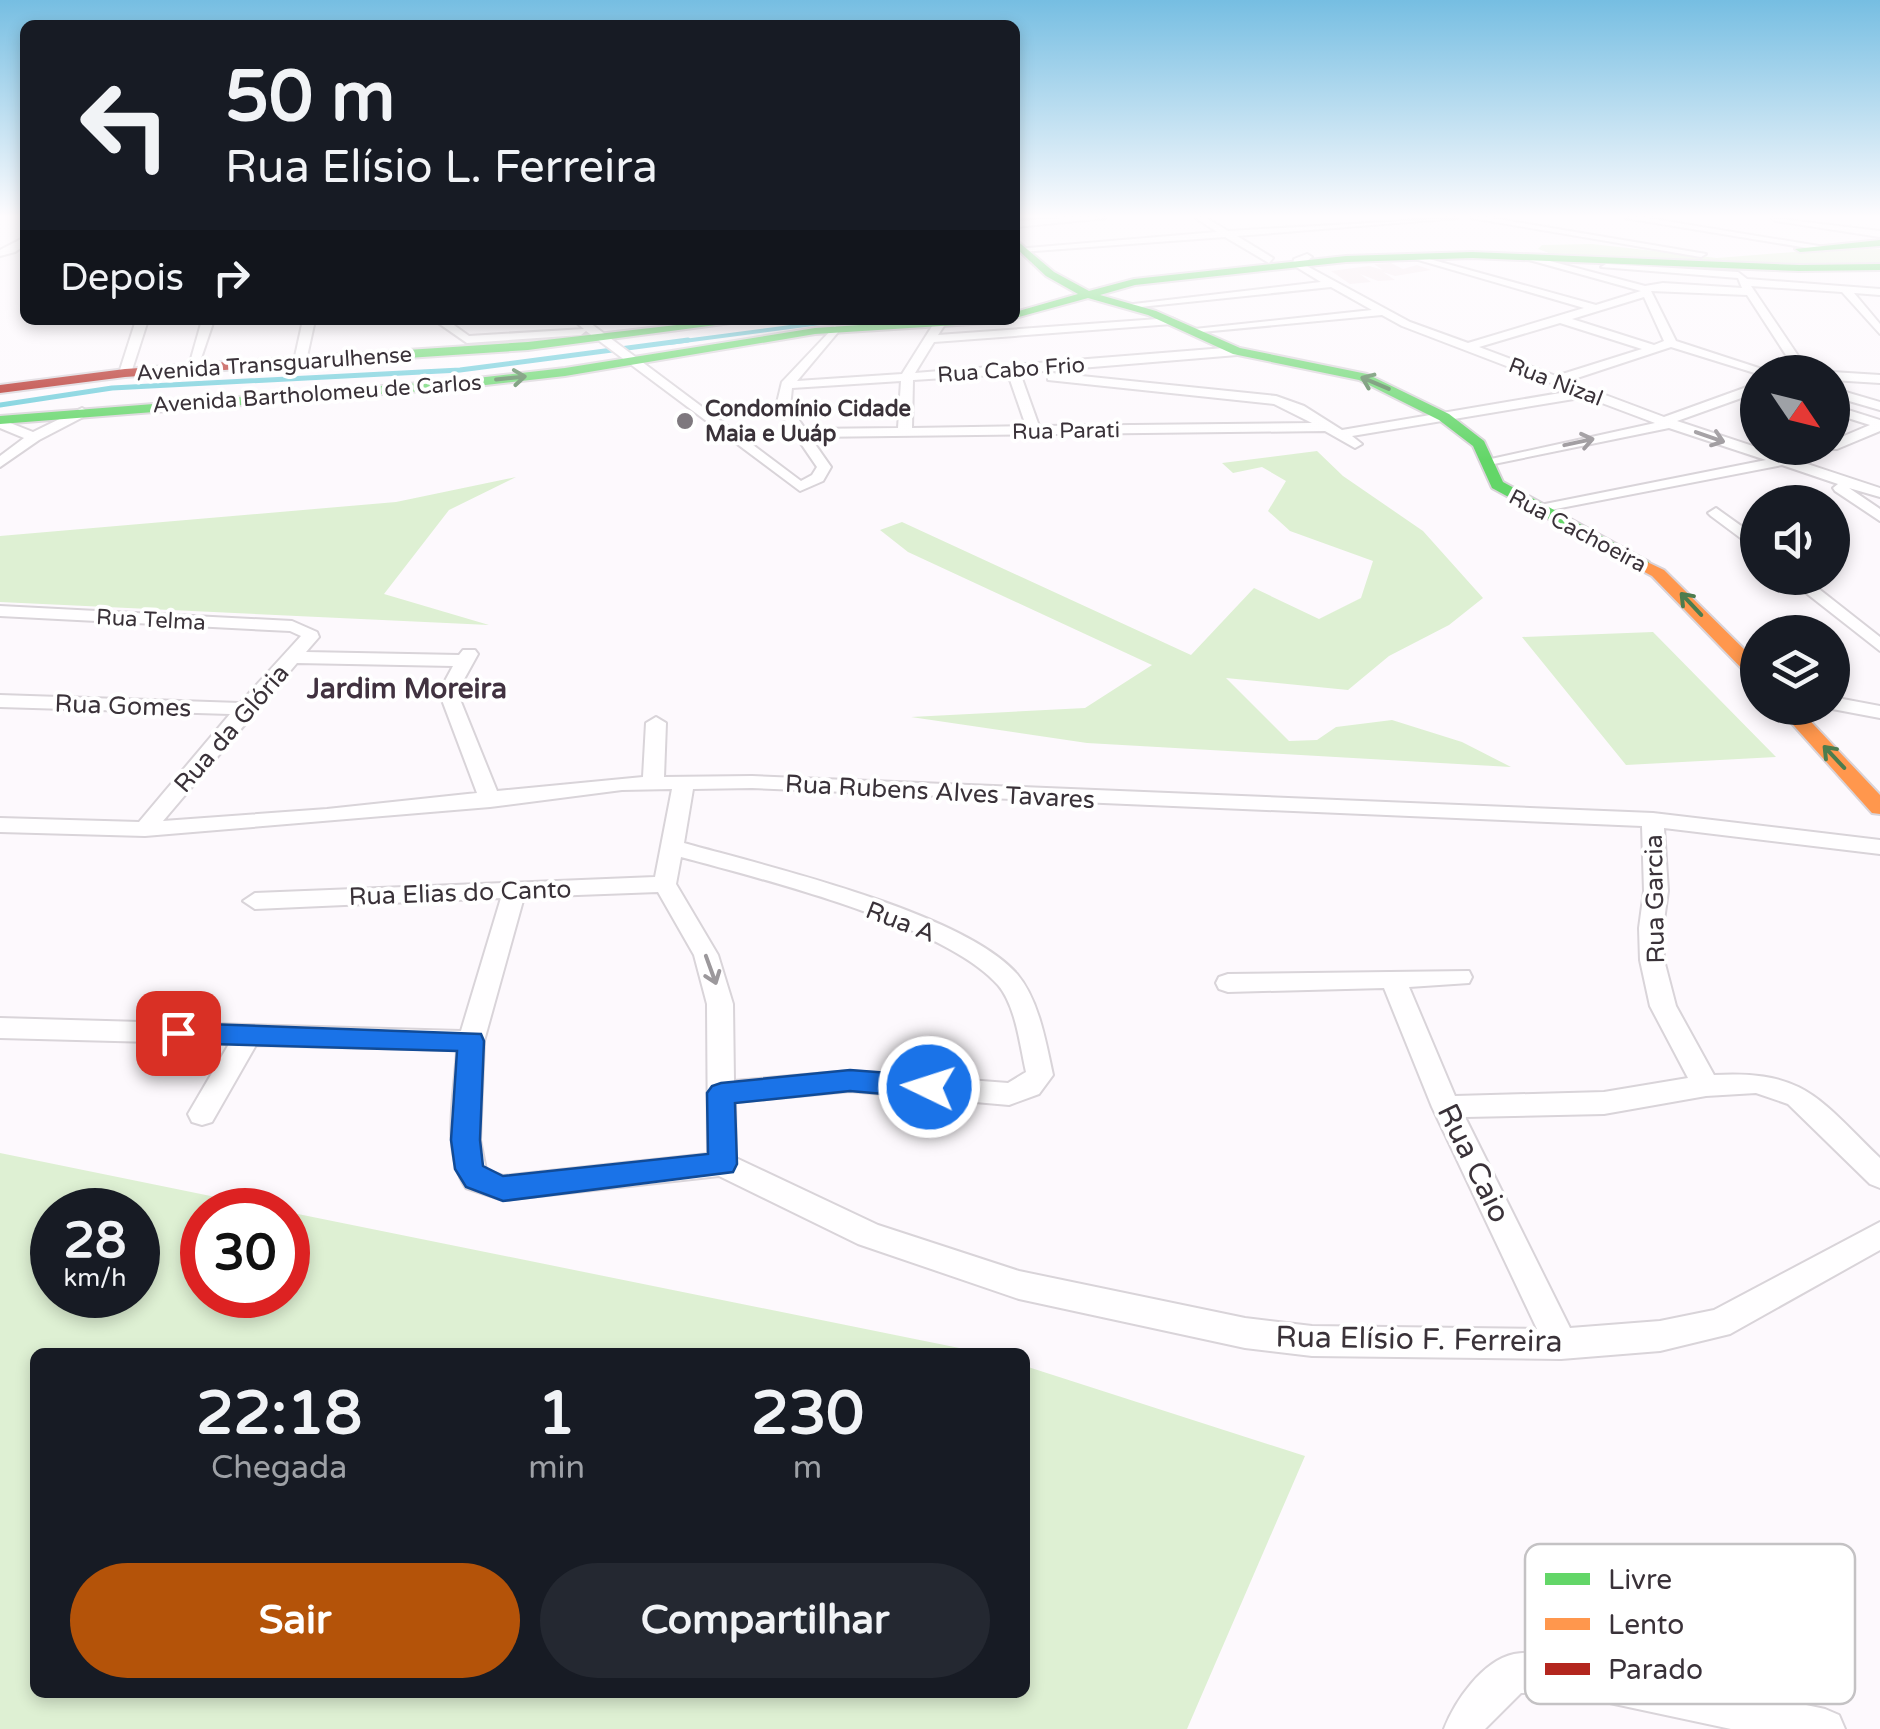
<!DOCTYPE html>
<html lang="pt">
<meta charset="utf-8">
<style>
:root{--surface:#171b24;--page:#242831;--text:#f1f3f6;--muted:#9ea1a6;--accent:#b45309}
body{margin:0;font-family:"Varela Round",sans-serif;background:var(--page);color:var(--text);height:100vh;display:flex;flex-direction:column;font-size:38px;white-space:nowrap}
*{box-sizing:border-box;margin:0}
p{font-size:32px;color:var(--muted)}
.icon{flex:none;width:55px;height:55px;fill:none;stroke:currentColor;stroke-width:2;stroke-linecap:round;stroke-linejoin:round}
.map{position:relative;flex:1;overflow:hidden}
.drawer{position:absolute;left:30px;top:1348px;width:1000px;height:350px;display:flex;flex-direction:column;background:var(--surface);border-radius:15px;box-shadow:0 5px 15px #0003}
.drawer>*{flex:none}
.banner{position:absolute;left:20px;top:20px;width:1000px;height:305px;border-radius:15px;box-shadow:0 5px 15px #0003;background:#171b24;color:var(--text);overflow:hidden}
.needle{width:65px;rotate:125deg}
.buttons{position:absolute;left:1740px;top:355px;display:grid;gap:20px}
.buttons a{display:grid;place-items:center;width:110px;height:110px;border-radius:50%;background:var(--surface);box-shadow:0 5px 15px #0003;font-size:50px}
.speed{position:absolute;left:30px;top:1188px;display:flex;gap:20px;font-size:50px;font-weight:700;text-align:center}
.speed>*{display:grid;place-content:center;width:130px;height:130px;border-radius:50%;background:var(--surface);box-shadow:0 5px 15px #0003;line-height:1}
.speed small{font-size:25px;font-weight:400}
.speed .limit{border:15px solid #d22;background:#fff;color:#111}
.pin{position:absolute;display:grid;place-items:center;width:85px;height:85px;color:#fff;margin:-42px;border-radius:20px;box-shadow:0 5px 15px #0006}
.me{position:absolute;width:110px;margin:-55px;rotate:274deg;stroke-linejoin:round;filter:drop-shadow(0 0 8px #0008)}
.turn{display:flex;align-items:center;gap:35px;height:210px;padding:0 40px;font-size:45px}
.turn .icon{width:130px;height:130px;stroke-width:2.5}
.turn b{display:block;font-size:70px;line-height:85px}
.then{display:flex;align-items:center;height:95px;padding:0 40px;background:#0003;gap:20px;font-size:38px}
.eta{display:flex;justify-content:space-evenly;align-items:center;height:170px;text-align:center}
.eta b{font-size:60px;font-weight:700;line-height:70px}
.primary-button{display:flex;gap:20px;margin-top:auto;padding:20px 40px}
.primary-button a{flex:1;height:115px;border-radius:60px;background:var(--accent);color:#fff;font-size:40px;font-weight:700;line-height:115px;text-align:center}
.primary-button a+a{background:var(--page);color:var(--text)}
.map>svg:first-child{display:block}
.medical{fill:#f4e9ed}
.green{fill:#def0d3;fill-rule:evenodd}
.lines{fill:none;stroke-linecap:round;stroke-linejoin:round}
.stream-far1{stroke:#6bccd9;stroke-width:4}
.stream{stroke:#6bccd9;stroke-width:5}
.street-casing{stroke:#d9d4d9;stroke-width:4}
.fast-casing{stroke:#d9d4d9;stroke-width:4}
.slow-casing{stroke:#d9d4d9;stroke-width:4}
.jam-casing{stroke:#d9d4d9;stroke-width:4}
.street{fill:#fffeff;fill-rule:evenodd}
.fast{fill:#63d668;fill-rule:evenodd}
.slow{fill:#ff974d;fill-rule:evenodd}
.jam{fill:#b3261e;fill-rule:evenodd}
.oneway{stroke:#4c7c4e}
.oneway2{stroke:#9c989c}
.route{fill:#1a73e8;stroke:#114b97;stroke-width:2.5}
.poi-dot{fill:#7e787e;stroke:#fff;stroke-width:4}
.labels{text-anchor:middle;stroke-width:8;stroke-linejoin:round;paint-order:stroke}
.far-street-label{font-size:22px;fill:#3a3239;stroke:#fff}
.far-poi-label{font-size:22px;font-weight:bold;fill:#3a3239;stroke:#fff;text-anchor:start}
.street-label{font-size:25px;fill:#3a3239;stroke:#fff}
.neighbourhood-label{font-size:28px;font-weight:bold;fill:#413240;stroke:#fff}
.near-street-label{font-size:30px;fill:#3a3239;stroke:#fff}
.key{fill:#fff;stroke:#c4c2c4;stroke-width:2.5}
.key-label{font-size:28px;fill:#3a3239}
</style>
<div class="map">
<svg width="1880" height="1729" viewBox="0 0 1880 1729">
<rect width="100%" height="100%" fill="#fdf9fd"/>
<path class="medical" d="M1391,263L1403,269L1417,265L1431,270L1395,276L1383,272L1395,280L1378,281L1360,274L1371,282L1350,284L1331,271L1369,266L1383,270L1374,264Z"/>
<path class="green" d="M1592,244L1717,258L1857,247L1880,249V263L1788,265L1557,256L1538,249L1542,245Z
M1317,451L1343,476L1423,531L1483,598L1449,625L1389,656L1348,690L1226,678L1289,741L1317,740L1336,727L1392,720L1462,742L1511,767L1087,743L911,717L1085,708L1152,665L908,552L880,530L902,522L1191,655L1254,588L1319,619L1361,598L1373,561L1290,531L1268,511L1286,481L1262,467L1233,473L1222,463Z
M516,477L449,510L384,594L489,625L0,602V536L396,502Z
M1653,632L1776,757L1626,765L1522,637Z
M0,1153L279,1210H202V1295H288V1212L979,1352H35V1692H1025V1366L1305,1456L1187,1729H0ZM138,1210V1295H52V1210Z"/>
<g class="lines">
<path class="stream-far1" d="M669,343L843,320"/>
<path class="stream" d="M0,405L112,388L460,370L688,340"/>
<g class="street-casing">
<path id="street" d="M1064,218H1106L1015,227V221Z
M1196,218H1206L1228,231L1458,218L1237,236L1273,258L1269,263L1225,237L1021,252L1016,249L1217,232Z
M1471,218H1492L1706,254L1701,257Z
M1625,218H1647L1825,247L1820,250Z
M1771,218L1880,231V237L1776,221Z
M25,237V245L15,252L0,256V250Z
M1307,254L1312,257L1303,264L1410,322L1468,343L1584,308L1415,259V255L1596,305L1641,291L1522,258L1527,255L1645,286L1663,283L1742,288L1738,278L1601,267L1606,264L1738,272L1747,279L1880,289V295L1854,293L1880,324V334L1842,292L1751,286L1809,372H1797L1747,295L1651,291L1676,341L1771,372L1758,374L1671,347L1568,381L1664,417L1758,383V392L1677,421L1880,488V497L1849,488L1880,509V521L1835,491L1833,488L1838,484L1782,465L1535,513L1532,510L1540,505L1766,460L1669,428L1489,465L1482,461L1655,423L1586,397L1352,436L1362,444L1355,448L1325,431L810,437L831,467L823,481L800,491L586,331L581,335L467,343L434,320H447L469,336L584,329L573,320H586L801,481L812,475L817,467L776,407L782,382L835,326L839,331L797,381L902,374L936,320H948L938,335L1172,318L1178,321L1172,324L934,342L915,373L1237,347L1243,351L1237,355L1020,373L1039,426L1312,423L1274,404L1048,380V374L1052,373L1276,396L1304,406L1342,430L1572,391L1402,326L1382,315L1191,333L1185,330L1372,310L1331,287L1130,308L1125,305L1321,282L1293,265L1294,259ZM1644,297L1664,341L1654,345L1572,319ZM1560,323L1642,349L1556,376L1479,347ZM1008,374L1026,426L912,428L913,380ZM901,381L898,428L805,429L790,407L792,388Z
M136,320H148L131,373L125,377L119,373Z
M202,320H214L197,370L187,373Z
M303,320H315L306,361L300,365L294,361Z
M1832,372L1880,375V383L1832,380Z
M1832,388L1880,402V410L1832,396Z
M1832,405L1880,420V431L1837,449H1827L1832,448V441L1870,425L1832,413Z
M82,408L89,412L87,415L39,440L0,467V456L24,438L0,428V419L33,432Z
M1716,508L1758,538V551L1711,516L1708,513Z
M1787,578H1805L1880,637V651Z
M0,606L292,621L317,632L319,637L306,652L459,655L463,650H475L478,654L457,692L497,791L643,777L646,723L656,717L666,723L664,777L752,776L1653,813L1880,840V854L1664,828L1668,891L1663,928L1664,960L1676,1006L1714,1075C1805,1070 1819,1099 1880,1158V1188L1870,1184L1788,1104L1756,1093L1706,1096L1604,1114L1465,1117L1570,1328L1660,1321L1714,1310L1880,1222V1250L1730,1334L1660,1351L1561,1359L1312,1356L1245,1348L1019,1299L858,1244L719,1176L503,1200L466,1188C441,1151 455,1093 457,1050L256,1045L212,1122L202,1125L192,1122L188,1114L229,1044L0,1038V1018L461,1031L501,898L255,909L243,901L255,893L655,877L672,789L622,790L490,807L145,836L0,832V818L139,822L230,714L0,707V695L240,703L301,636L290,631L0,616ZM297,663L453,666L439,692L477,793L327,809L163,821ZM752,788L1642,826L1644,891L1639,928L1640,960L1650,1006L1688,1078L1604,1092L1455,1096L1409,987L1469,983L1472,977L1469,971L1228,974L1219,977L1216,983L1219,989L1228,992L1384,988L1432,1107L1537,1329L1312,1326L1245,1318L1019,1271L878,1225L736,1158L735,1102L850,1091L1009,1105L1039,1094L1053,1075C1046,1043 1039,1000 1017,974C963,912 766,866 684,843L693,789ZM681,857C762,879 944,924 998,985C1016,1006 1020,1046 1026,1072L1008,1083L850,1071L734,1081L733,1004L718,955L676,884ZM658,892L694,955L707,1004L708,1154L503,1176L486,1170L480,1140L484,1041L524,897Z
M1832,697L1880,706V718L1827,708H1832Z
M1563,1653L1825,1709L1839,1715L1845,1729H1731L1563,1693H1521L1485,1729H1444C1455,1701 1482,1661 1514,1654C1529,1651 1548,1654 1563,1653Z"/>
</g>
<g class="fast-casing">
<path id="fast" d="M1015,239L1054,272L1089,291L1134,279L1346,256L1472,252L1799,265L1880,264V270L1799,271L1472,258L1346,262L1135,285L1100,295L1156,311L1240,348L1367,374L1449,414L1484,441L1503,482L1649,562V568L1643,570L1492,488L1473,446L1439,420L1359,380L1233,354L1148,315L1088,298L1015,318V312L1078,294L1046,276L1015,247Z
M1880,240V246L1800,252L1795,249Z
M720,320L746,321L528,350L331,363L325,359L331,355L528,342Z
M935,320H994L988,323L815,334L565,376L459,388L0,424V416L459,380L565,368L815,328Z"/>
</g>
<g class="slow-casing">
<path id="slow" d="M1643,560L1664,570L1758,663V679L1751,678L1652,576L1637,568V562Z
M1778,708H1798L1880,795V814L1872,813Z"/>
</g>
<g class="jam-casing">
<path id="jam" d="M331,355L337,359L335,362L125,377L0,393V385L125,369Z"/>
</g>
<use href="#street" class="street"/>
<use href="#fast" class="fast"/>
<use href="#slow" class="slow"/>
<use href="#jam" class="jam"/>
</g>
<defs><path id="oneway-shaft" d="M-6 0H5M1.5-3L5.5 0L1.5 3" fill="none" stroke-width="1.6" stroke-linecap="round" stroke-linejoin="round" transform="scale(2.5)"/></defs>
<g class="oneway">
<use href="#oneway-shaft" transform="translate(511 378) rotate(-6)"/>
<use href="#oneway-shaft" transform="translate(1375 383) rotate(-157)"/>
<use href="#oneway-shaft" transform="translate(1691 604) rotate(-133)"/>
<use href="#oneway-shaft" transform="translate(1834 757) rotate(-133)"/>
</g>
<g class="oneway2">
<use href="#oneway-shaft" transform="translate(1710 437) rotate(19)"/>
<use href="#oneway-shaft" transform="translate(1579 442) rotate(-12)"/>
<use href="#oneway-shaft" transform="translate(711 970) rotate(70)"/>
</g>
<linearGradient id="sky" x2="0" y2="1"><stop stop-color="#76bee2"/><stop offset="0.47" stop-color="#fefcfe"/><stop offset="1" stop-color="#fefcfe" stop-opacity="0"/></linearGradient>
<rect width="1880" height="460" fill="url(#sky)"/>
<path class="route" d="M178,1023L481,1034L484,1041L480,1140L483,1166L503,1176L708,1154L707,1093L712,1086L721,1083L850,1070L929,1076L939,1079L943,1087L939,1095L929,1098L850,1091L735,1103L737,1164L733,1172L503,1201L466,1187L455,1169L451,1140L457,1051L178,1043L168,1040L164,1033L168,1026Z"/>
<circle class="poi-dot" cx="685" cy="421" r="10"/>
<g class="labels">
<g class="far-street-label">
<text transform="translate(274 363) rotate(-4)" y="8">Avenida Transguarulhense</text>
<text transform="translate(1011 369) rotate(-4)" y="8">Rua Cabo Frio</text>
<text transform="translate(1556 381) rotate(21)" y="8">Rua Nizal</text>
<text transform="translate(317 393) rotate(-4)" y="8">Avenida Bartholomeu de Carlos</text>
<text transform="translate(1066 430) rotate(-1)" y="8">Rua Parati</text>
<text transform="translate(1578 530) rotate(28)" y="8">Rua Cachoeira</text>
<text transform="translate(151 619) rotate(3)" y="8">Rua Telma</text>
</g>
<g class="far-poi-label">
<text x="705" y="416">Condomínio Cidade<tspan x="705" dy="25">Maia e Uuáp</tspan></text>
</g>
<g class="street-label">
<text transform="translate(123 705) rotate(2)" y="9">Rua Gomes</text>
<text transform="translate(231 728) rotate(-49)" y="9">Rua da Glória</text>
<text transform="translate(940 791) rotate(3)" y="9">Rua Rubens Alves Tavares</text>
<text transform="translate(460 892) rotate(-2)" y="9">Rua Elias do Canto</text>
<text transform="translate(1654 899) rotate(-91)" y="9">Rua Garcia</text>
<text transform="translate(901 921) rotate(21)" y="9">Rua A</text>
</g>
<g class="neighbourhood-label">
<text x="407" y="698">Jardim Moreira</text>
</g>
<g class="near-street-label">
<text transform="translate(1474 1163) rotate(64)" y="10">Rua Caio</text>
<text transform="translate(1419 1339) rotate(1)" y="10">Rua Elísio F. Ferreira</text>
</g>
</g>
<rect x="1525" y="1544" width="330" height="160" rx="15" class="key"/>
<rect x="1545" y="1573" width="45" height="12" fill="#63d668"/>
<rect x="1545" y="1618" width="45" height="12" fill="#ff974d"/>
<rect x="1545" y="1663" width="45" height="12" fill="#b3261e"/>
<g class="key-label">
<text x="1608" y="1589">Livre</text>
<text x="1608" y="1634">Lento</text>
<text x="1608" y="1679">Parado</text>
</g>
</svg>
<div class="buttons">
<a><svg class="needle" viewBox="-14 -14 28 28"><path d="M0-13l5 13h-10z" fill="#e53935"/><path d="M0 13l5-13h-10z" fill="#9ea1a6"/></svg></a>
<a><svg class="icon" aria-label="sound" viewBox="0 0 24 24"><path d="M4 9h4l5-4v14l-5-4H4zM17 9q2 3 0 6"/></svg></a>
<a><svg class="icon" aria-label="layers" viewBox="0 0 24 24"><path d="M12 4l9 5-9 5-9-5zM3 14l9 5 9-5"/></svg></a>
</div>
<div class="speed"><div>28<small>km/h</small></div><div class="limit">30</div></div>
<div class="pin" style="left:178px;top:1033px;background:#d93025"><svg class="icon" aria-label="arrive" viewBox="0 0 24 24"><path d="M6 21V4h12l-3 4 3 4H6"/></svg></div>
<svg class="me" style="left:929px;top:1087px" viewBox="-20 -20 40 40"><circle r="17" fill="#1a73e8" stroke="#fff" stroke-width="3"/><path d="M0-11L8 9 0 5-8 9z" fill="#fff"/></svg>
<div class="banner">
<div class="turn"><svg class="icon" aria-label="left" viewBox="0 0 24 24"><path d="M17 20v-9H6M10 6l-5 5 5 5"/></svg><div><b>50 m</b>Rua Elísio L. Ferreira</div></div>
<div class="then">Depois<svg class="icon" aria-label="right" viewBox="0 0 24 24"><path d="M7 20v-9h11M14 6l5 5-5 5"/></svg></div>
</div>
<section class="drawer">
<div class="eta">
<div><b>22:18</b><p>Chegada</p></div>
<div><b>1</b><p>min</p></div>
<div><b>230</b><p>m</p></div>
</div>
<div class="primary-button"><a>Sair</a><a>Compartilhar</a></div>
</section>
</div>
